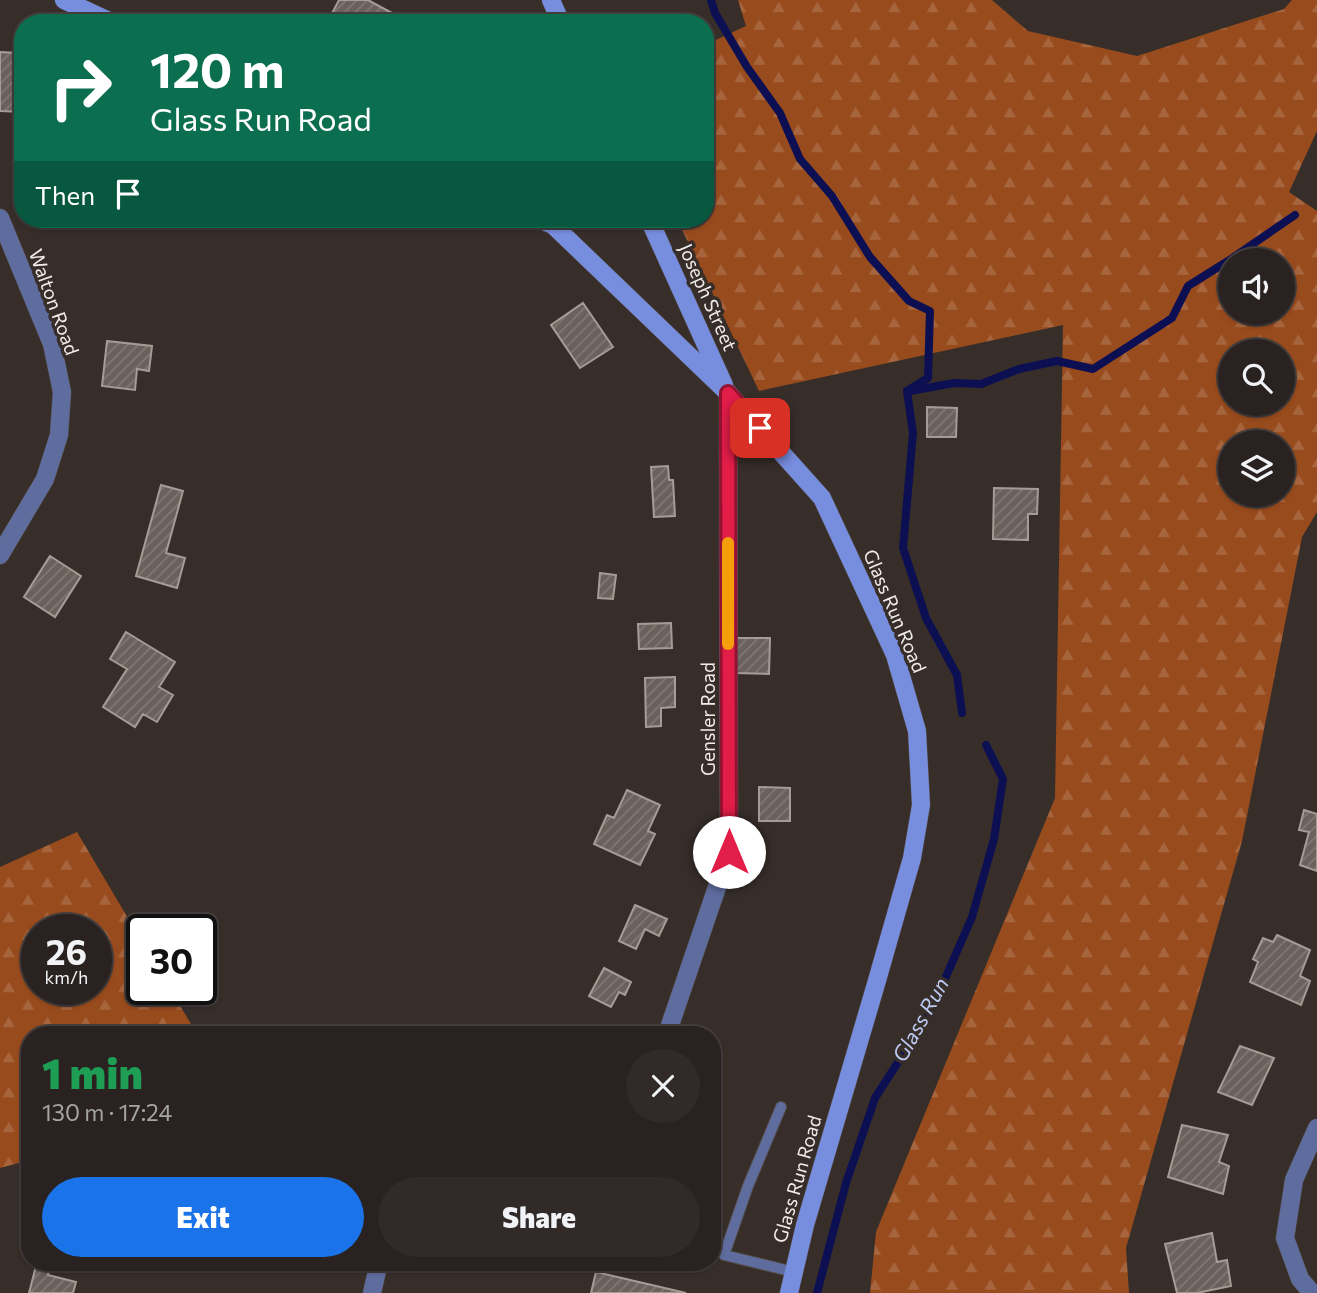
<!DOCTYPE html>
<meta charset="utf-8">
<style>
:root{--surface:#292220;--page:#312a29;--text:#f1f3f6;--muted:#a5a4a5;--line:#453f3e;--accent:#1a73e8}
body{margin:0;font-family:Commissioner,sans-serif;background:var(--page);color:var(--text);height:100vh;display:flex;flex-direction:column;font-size:26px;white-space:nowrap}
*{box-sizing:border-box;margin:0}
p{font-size:23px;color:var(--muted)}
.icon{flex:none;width:38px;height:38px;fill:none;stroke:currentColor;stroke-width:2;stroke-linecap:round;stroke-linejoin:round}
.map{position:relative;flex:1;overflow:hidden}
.details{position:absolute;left:21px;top:1026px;width:700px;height:245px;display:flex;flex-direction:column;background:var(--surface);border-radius:28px;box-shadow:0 2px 5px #0004,0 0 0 2px var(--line)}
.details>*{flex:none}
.banner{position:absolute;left:14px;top:14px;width:700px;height:214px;border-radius:28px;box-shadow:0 2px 5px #0004,0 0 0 2px var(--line);background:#0b6e4f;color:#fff;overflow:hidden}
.buttons{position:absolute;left:1218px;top:248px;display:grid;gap:14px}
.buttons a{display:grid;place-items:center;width:77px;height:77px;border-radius:50%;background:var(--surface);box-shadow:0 2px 5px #0004,0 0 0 2px var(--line);font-size:35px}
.speed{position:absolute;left:21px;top:914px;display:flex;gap:14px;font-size:35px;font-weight:700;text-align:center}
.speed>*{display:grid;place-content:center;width:91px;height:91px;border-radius:50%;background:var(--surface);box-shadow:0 2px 5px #0004,0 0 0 2px var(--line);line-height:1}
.speed small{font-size:18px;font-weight:400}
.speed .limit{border:4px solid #111;border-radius:10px;background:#fff;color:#111}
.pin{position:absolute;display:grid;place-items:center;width:60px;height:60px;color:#fff;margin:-30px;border-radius:14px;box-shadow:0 4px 10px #0006}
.me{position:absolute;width:77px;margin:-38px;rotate:0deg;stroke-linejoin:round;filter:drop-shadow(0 0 5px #0008)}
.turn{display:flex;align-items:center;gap:24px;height:147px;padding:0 21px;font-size:32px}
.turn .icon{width:91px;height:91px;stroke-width:2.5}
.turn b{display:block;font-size:49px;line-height:60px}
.then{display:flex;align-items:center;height:66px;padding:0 21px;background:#0003;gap:14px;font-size:26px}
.round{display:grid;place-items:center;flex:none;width:74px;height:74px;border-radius:37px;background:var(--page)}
.head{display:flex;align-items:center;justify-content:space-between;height:119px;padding:0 21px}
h1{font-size:42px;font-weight:800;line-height:52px;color:#1e9e55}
.cta{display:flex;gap:14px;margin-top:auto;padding:14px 21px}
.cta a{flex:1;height:80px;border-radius:42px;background:var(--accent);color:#fff;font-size:28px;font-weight:800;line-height:80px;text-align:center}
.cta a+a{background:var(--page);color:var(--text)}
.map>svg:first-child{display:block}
.forest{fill:url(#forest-firs);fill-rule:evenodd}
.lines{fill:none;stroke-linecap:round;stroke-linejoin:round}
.stream{stroke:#0d0f53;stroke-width:8}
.building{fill:url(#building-hatch);stroke:#a69c97;stroke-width:2}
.lane-casing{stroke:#554c49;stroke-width:12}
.street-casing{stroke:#554c49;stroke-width:19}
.secondary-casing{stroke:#554c49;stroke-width:19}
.lane{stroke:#5e6c9e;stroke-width:10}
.street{stroke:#5e6c9e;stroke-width:18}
.secondary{stroke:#778ddd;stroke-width:18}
.route-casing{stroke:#92132f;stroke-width:18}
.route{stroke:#e11d48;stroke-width:12}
.slow{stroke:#f59e0b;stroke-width:12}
.labels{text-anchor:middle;stroke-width:7;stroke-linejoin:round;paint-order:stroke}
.street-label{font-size:19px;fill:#f1ebe9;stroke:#372e2a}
.water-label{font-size:21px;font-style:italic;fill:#bdcaf3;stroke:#372e2a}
</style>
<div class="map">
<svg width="1317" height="1293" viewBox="0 0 1317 1293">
<defs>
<pattern id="forest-firs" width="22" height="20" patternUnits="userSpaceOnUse" patternTransform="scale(1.75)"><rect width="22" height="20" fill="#984b1d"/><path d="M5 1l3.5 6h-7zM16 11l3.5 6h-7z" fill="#a7653e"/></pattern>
<pattern id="building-hatch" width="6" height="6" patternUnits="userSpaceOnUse" patternTransform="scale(1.75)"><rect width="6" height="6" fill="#6a615c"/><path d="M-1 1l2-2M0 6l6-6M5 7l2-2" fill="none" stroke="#807873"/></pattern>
</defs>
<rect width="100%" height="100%" fill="#372e2a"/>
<path class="forest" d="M738,0H992L1028,31L1137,56L1284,9L1292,0H1317V131L1289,192L1317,211V512L1302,537L1242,841L1126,1248L1129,1293H870L876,1232L1055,798L1063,325L759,391L677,219H705V45L746,26ZM1230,261H1283V313H1230ZM1230,352H1283V404H1230ZM1230,443H1283V495H1230Z
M77,832L142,942V989H170L197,1034H30V1160L0,1168V867ZM37,929H96V989H37Z"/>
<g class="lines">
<path class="stream" d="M711,0L715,13L747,67L780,113L800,159L832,196L870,257L909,301L930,311L928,378L907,391
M907,391L913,433L903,548L926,618L957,675L962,713
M910,391L954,383L981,384L1019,369L1057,361L1093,369L1172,318L1188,286L1228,261L1295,215
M817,1293L846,1183L875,1098L931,1011L972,917L994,839L1003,779L986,745"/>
</g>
<path class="building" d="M339,0H368L392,13L387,23H336L329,19Z
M0,52L18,53V57H23V112L0,111Z
M583,303L613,347L580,368L551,325Z
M107,341L152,346L149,371L137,369L135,390L102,386Z
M927,407L957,408L956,437H927Z
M668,466L669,480H673L675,516L654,517L651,467Z
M161,485L183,491L166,553L185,558L177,588L136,576Z
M994,488L1038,489L1037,514H1028V540L993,539Z
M50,556L81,576L55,617L24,597Z
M600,573L616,575L613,599L598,598Z
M671,623L672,648L639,649L638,624Z
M126,632L175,662L159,687L173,695L157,722L143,714L135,727L103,707L127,669L110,659Z
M736,638H770L769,674L736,673Z
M675,677V707L661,708V726L646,727L645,678Z
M759,787L790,788V821H759Z
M627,790L660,805L648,831L655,834L640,865L594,844L607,815L614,818Z
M1304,810L1317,814V871L1300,865L1309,832L1299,830Z
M635,905L667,919L659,936L645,929L636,949L619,941Z
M1277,935L1310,950L1300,976L1310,981L1301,1005L1250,982L1258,962L1253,959L1263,938L1273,942Z
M604,968L631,982L625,995L619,992L611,1007L589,996Z
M372,1027L383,1034H367Z
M1240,1046L1274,1058L1252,1105L1218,1092Z
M1182,1125L1228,1135L1219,1162L1229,1166L1223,1194L1168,1177Z
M1212,1233L1217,1262L1227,1260L1231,1286L1197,1293H1177L1165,1244Z
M37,1262L50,1265L48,1275L76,1282L73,1293H29Z
M596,1272L686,1293H591Z"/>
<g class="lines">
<g class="lane-casing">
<path id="lane" d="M781,1107L748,1186L724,1255L794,1272"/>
</g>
<g class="street-casing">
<path id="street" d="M0,218L52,344L62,392L59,435L45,479L0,555
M667,1034L729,852L728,393
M372,1293L379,1262
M1312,1293L1300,1279L1285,1238L1294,1180L1317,1128"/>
</g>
<g class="secondary-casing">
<path id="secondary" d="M64,0L113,23
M551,0L561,23
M539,219L553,225L728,393L822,498L895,655L917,731L921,805L912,858L876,984L805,1225L789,1293
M649,219L724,385"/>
</g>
<use href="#lane" class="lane"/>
<use href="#street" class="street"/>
<use href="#secondary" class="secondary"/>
</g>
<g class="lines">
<g class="route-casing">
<path id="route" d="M729,852L728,393L760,428"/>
</g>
<use href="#route" class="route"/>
<path class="slow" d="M728,543V644"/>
</g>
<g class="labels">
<g class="street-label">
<text transform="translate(708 297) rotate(66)" y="7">Joseph Street</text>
<text transform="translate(54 302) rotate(70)" y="7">Walton Road</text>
<text transform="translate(895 611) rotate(67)" y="7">Glass Run Road</text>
<text transform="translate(708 719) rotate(-90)" y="7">Gensler Road</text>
<text transform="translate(797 1179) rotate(-74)" y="7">Glass Run Road</text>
</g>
<g class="water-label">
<text transform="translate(921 1020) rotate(-61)" y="7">Glass Run</text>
</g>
</g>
</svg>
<div class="buttons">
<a><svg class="icon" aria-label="sound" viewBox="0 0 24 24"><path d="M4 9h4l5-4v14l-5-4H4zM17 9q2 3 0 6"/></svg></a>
<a><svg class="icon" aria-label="search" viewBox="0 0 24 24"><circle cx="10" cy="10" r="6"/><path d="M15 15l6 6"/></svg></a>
<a><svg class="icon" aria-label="layers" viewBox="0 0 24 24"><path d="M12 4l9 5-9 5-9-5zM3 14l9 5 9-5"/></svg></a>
</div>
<div class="speed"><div>26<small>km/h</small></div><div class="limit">30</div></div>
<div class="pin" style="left:760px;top:428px;background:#d93025"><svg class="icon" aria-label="arrive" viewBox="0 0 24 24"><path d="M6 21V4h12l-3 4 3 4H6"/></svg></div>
<svg class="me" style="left:729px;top:852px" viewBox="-20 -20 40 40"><circle r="19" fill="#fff"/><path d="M0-13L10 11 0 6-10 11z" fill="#e11d48"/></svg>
<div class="banner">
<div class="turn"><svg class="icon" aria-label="right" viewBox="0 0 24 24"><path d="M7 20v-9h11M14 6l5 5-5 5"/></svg><div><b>120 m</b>Glass Run Road</div></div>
<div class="then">Then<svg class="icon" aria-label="arrive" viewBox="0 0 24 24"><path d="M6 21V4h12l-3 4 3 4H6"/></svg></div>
</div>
<section class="details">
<div class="head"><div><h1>1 min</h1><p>130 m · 17:24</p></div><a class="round"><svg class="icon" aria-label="close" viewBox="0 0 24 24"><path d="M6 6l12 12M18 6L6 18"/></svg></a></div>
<div class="cta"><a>Exit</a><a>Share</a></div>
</section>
</div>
